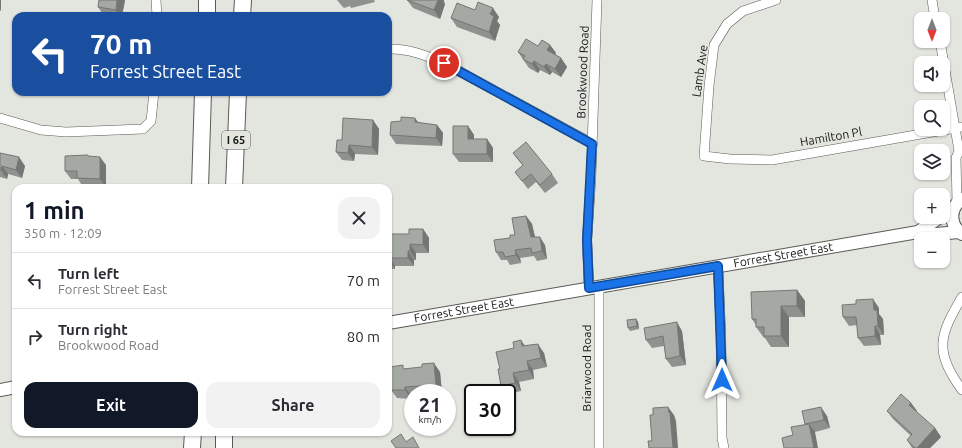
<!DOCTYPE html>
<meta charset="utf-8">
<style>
:root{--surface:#fff;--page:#f2f2f3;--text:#2b2b33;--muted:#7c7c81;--line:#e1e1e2;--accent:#111827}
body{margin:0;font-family:Ubuntu,sans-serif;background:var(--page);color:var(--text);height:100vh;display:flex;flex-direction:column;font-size:15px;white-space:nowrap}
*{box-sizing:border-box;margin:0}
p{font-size:13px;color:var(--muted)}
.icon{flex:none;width:22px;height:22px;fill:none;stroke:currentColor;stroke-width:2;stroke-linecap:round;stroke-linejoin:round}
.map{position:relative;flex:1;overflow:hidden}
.drawer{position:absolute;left:12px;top:184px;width:380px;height:252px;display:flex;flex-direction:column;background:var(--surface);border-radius:12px;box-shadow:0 1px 3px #0004}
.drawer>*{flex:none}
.guide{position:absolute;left:12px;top:12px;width:380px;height:84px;border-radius:12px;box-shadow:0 1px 3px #0004;background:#1a4fa0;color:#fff;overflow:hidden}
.needle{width:26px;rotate:180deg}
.fabs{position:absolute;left:914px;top:12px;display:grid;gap:8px}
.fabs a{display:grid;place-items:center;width:36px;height:36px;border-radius:8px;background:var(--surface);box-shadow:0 1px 3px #0004;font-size:20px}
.speed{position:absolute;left:404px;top:384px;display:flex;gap:8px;font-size:20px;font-weight:700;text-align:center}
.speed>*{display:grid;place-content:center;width:52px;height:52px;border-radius:50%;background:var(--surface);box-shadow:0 1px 3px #0004;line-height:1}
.speed small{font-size:10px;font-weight:400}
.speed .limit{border:2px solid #111;border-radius:6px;background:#fff;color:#111}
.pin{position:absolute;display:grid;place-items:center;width:34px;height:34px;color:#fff;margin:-17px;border:2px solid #fff;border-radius:50%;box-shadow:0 1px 4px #0007}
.me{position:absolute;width:44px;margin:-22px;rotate:0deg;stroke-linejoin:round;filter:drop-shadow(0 0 3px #0008)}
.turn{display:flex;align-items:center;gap:14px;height:84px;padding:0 12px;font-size:18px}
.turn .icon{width:52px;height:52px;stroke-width:2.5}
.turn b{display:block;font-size:28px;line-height:34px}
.round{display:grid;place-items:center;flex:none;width:42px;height:42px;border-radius:12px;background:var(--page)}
.overview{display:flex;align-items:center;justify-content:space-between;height:68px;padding:0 12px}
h1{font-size:24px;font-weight:600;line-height:30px;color:var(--accent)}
.cta{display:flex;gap:8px;margin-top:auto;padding:8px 12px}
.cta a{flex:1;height:46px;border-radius:12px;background:var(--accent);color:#fff;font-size:16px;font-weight:600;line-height:46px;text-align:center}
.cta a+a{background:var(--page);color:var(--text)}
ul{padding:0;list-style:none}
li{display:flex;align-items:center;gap:12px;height:56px;padding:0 12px;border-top:1px solid var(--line)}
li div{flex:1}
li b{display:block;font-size:15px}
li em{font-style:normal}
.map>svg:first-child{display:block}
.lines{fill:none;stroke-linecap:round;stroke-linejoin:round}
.street-casing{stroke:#5a5b56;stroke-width:10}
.secondary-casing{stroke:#5a5b56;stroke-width:14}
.highway-casing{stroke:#5a5b56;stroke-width:18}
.street{stroke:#fff;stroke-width:9}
.secondary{stroke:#fff;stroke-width:12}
.highway{stroke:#fff;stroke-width:16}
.wall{fill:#8e918d}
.shaded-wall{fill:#747673}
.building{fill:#a5a9a4;stroke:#747673}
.route-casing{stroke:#114b97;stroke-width:10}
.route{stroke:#1a73e8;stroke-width:7}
.labels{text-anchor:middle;stroke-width:3;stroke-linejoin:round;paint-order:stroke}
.shield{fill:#e3e5df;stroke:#545552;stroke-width:1}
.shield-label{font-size:11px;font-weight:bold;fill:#161715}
.street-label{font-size:12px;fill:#161715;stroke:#e3e5df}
</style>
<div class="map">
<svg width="962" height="448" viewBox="0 0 962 448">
<rect width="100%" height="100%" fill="#e3e5df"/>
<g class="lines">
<g class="street-casing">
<path id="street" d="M156,0L157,16
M776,0L743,11L727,24L714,45L709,86L704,156L730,159L772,160L962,127
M932,0L935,19
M940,41L959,151L956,158L957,202
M388,49C408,48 427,56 444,63L593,144
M0,118L41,130L66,132L143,129L151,121L154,92
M718,266L721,335L722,438L724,448
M589,288L587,240L591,178L597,0
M962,297C939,336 934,351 962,390
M599,448V287"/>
</g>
<g class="secondary-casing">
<g id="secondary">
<path d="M962,199C949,208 949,225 962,234"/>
<path d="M918,232L940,217"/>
<path id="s1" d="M388,323L918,232L925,235L959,232"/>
<path d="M0,390L16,387"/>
</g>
</g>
<g class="highway-casing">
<path id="highway" d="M207,16V0
M242,16L243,0
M200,188L203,92
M234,188L238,92
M192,448L193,432
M224,448V432"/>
</g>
<use href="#street" class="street"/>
<use href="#secondary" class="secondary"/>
<use href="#highway" class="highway"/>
</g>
<path class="wall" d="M99,0H125L122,16H104L98,7Z
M337,0H374L375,2L351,8L350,6L344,8L342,6Z
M407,0L444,2L445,4L440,19L413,8Z
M475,10L499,17L497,21L500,25L495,41L457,27L451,18Z
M550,45L556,53L555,55L561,58L567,67L561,77L552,72L550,75L540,70L538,73L529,68L518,52L538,46Z
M373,120L379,129L378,155L355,154L354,161L342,160L336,152L342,140Z
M418,123L437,125L443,133L442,146L396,144L390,135Z
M468,126L474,135V139H487L493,148V162H459L453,154Z
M0,153L25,166L22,178L8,174L7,179L0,177Z
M513,153L552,174L558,183L545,193L536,182L528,189L515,172L523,166Z
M89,156L106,165V186L97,187H83L78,179H71L65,171Z
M526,216L532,224L535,237L545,245L547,259L537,261L534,256L520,258L521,263L510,265L507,260H501L496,252L510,238L515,235Z
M423,229L429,238V253H416V260H414V266H395V269H388V242Z
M797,290L805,301V317H789V347H771L765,338H764L756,327V325L752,319Z
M879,308V314L883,319L884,335H880L881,345L864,346L858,338L857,325L849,326L843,317Z
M636,319L638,322L639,329L630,331L628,328Z
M682,331L686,365L672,367L666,359L664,346L652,348L646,340Z
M525,346L544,353L547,367L533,370L534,379L519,382L521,391L507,394V393H506L501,386L500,369Z
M406,369L440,372L442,393H413V396H411V399L397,398L391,390Z
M911,403L917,411L916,412L935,428L941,437L930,448H912L907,440L911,436L893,419L887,411Z
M827,416L830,428L815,432L793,435L805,424Z"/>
<path class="shaded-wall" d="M0,0H1V11L0,10Z
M117,0H125L122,16H120L116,10Z
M438,0H444V2L445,4L440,19L434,10Z
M493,8L499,17L497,21L500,25L495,41L489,32L490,14Z
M550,45L556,53L553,59L547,50Z
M561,58L567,67L561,77L555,69Z
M534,61L540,70L538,73L532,64Z
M546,64L552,72L550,75L544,67Z
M415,118L421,126L415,122Z
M373,120L379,129L378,155L372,147Z
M437,125L443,133L442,146L436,138Z
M468,126L474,135V148L468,139Z
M487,139L493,148V162L487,154Z
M349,145L355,154L354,161L348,153Z
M19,157L25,166L22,178L16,170Z
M100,157L106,165V187L100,179Z
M2,166L8,174L7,179L1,170Z
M526,216L532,224L537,246L531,237Z
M423,229L429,238V253L423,245Z
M540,237L545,245L547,259L542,251Z
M410,244L416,253V260L410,251Z
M515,250L520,258L521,263L516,255Z
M408,251L414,260V266L408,258Z
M389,258L395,266V269L389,260Z
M797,290L805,301V317L797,306Z
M873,299L879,308V314L883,319L884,335L878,326L874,310Z
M781,306L789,317V347L781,336Z
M636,319L638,322L639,329L637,326Z
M677,322L682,331L686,365L680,356Z
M875,326L880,335L881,345L875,336Z
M521,340L527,349L522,346Z
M538,344L544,353L547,367L541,358Z
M527,361L533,370L534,379L529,370Z
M434,363L440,372L442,393L436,385Z
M513,373L519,382L521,391L515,383Z
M405,387L411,396V399L405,390Z
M911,403L917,411L915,414L909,405Z
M668,407L674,415L676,421L678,448H673Z
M821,407L827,416L830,428L824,420Z
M809,424L815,432L818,448H814Z
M935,428L941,437L930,448H917Z"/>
<path class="building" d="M99,0H117L116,10L98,7Z
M407,0H438L434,10Z
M478,2L493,8L490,14L494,16L489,32L451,18L457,3L475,10Z
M526,39L538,46L542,40L550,45L547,50L561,58L555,69L546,64L544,67L534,61L532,64L523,59L525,56L518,52Z
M401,117L415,118V122L437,125L436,138L390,135L391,122L401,121Z
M343,118L373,120L372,147L349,145L348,153L336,152L337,140H342Z
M453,126H468V139H487V154H453Z
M526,142L552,174L540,185L531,174L522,181L515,172L523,165L513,153Z
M0,153L19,157L16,170L2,166L1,170H0Z
M88,155V156L100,157V179L77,178V171H65V156Z
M97,186H110V188H97Z
M526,216L531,237H540L542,251L532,253L531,248L515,250L516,255L505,257L503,252H496L494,240L510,238V235H515L512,218Z
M409,229H423V245L410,244V251H408V258H389V260H388V242H389V234H409Z
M797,290V306H781V336H764V327H756V319H752L751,292Z
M873,299L874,310H877L878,326H875V336L858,338L856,317H843L842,305L856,304V300Z
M636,319L637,326L628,328L627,320Z
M677,322L680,356L666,359L663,336L646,340L644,328Z
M521,340L522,346L538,344L541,358L527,361L529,370L513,373L515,383L501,386L498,369H500L496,352L514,348L513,342Z
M434,363L436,385L405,387V390H391L390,367L403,365V369L422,367V364Z
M901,394L911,403L909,405L935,428L917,448H915L907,440L912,434L887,411Z
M668,407L669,413L670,412L673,448H649L648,441H652L650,415H653V408Z
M821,407L824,420L805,424L802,411Z
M809,424L814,448H784L782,438L793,435L791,427Z
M401,434L406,442L413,437L419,448H396L391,441Z"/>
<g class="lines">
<g class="route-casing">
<path id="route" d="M444,63L592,144L587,240L589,288L718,266L722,380"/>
</g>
<use href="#route" class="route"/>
</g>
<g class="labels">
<rect class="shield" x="222" y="131" width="28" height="18" rx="3"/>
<g class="shield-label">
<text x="236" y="144">I 65</text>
</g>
<g class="street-label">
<text transform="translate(700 71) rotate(-82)" y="4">Lamb Ave</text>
<text transform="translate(583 72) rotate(-88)" y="4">Brookwood Road</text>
<text transform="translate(831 137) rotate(-10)" y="4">Hamilton Pl</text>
<text dy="4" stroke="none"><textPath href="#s1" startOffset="401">Forrest Street East</textPath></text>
<text dy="4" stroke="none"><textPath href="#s1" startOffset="77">Forrest Street East</textPath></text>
<text transform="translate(587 368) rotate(-90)" y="4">Briarwood Road</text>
</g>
</g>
</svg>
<div class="fabs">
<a><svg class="needle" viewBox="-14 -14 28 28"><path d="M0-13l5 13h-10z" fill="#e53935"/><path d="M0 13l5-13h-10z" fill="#7c7c81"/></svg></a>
<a><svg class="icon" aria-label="sound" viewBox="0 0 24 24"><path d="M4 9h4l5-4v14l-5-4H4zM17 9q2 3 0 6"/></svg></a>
<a><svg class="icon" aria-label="search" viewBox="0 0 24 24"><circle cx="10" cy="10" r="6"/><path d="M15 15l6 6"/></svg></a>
<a><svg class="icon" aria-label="layers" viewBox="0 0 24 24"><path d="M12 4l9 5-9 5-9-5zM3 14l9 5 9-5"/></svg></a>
<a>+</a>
<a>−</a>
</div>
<div class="speed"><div>21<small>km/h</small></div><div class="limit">30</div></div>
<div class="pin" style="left:444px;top:63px;background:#d93025"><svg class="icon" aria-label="arrive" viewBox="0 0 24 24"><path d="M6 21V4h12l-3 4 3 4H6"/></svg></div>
<svg class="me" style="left:722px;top:380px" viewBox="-20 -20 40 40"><path d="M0-17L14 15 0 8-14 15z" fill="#1a73e8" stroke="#fff" stroke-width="4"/></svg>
<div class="guide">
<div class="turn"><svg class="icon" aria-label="left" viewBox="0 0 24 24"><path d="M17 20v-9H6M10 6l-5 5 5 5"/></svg><div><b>70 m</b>Forrest Street East</div></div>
</div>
<section class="drawer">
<div class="overview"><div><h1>1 min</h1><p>350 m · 12:09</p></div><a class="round"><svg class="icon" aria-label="close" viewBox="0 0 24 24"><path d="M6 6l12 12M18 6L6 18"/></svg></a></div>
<ul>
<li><svg class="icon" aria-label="left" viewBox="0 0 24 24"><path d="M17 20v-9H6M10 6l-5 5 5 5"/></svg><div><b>Turn left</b><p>Forrest Street East</p></div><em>70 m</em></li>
<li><svg class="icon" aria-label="right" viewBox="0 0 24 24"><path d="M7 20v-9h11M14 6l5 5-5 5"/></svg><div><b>Turn right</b><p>Brookwood Road</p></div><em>80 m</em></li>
</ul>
<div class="cta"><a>Exit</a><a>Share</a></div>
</section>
</div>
